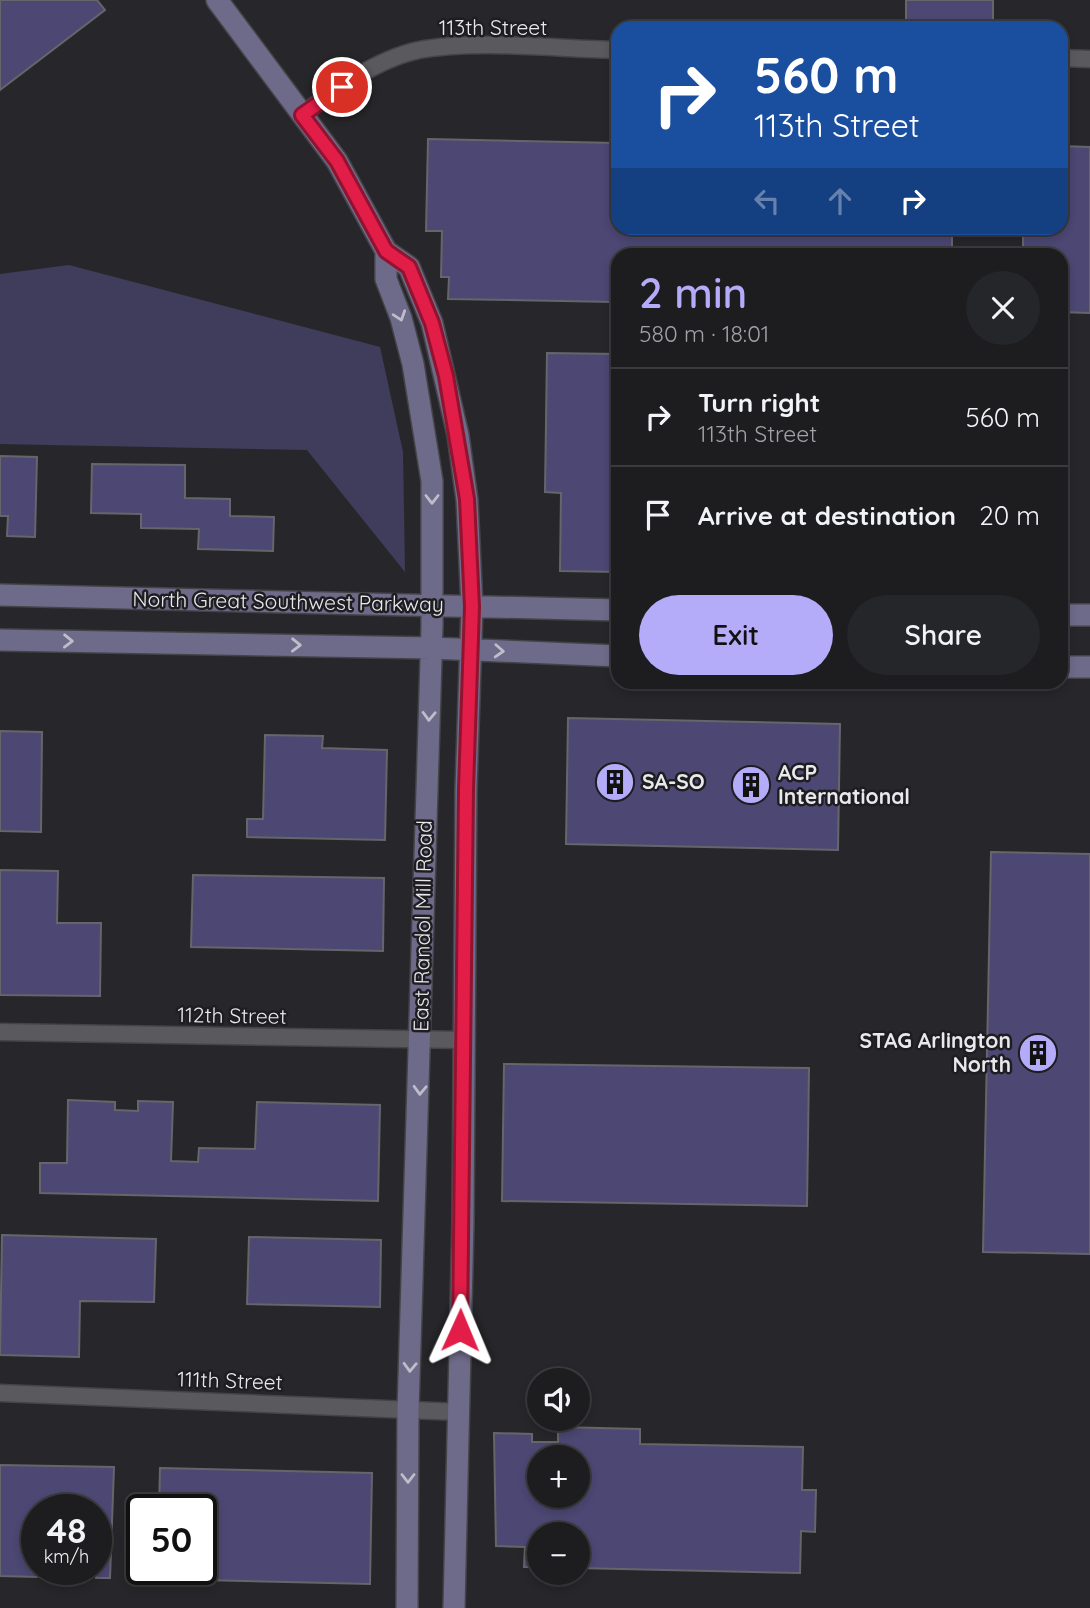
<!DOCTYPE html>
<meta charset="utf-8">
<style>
:root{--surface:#1d1d20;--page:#252629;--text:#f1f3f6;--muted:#a0a2a5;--line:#3b3b3e;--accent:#b4acf9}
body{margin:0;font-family:Quicksand,sans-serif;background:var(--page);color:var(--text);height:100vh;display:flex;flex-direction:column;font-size:26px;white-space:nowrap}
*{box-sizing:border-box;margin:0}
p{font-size:23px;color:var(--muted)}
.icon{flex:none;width:38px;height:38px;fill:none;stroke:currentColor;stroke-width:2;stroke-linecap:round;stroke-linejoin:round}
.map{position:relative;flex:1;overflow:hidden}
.panel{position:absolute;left:611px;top:248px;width:457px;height:441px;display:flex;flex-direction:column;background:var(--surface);border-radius:21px;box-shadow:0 4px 10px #0003,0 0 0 2px var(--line)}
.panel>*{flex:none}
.hud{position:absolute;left:611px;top:21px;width:457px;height:214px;border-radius:21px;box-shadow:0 4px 10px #0003,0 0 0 2px var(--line);background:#1a4fa0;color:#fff;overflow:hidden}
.tools{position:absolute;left:527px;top:1368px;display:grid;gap:14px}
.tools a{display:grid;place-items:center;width:63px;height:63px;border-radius:50%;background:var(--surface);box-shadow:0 4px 10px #0003,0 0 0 2px var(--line);font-size:35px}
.speed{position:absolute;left:21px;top:1494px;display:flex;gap:14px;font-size:35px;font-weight:700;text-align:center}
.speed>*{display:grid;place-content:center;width:91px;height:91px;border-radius:50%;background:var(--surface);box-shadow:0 4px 10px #0003,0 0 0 2px var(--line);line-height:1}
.speed small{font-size:18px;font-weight:400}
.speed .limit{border:4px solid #111;border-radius:10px;background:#fff;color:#111}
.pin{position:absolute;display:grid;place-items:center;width:60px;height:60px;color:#fff;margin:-30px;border:4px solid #fff;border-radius:50%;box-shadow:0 2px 7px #0007}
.me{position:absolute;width:77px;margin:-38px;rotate:1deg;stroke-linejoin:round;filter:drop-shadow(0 0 5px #0008)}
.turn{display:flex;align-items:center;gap:24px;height:147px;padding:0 28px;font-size:32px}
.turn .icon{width:91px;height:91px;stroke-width:2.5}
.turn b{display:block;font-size:49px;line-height:60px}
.lanes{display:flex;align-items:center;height:66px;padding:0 28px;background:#0003;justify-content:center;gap:35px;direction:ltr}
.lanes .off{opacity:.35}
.round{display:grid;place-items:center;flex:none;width:74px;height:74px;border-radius:37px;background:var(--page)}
.summary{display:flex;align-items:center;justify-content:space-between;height:119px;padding:0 28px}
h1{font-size:42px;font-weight:600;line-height:52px;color:var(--accent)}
.primary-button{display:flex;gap:14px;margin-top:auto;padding:14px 28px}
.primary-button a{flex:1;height:80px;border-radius:42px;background:var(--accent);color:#111;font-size:28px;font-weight:600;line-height:80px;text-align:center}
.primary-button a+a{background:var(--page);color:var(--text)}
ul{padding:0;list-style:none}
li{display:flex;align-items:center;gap:21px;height:98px;padding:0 28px;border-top:2px solid var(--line)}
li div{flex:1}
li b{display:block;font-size:26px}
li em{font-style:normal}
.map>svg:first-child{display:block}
.green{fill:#403d5c}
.building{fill:#4c4773;stroke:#66656a;stroke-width:2;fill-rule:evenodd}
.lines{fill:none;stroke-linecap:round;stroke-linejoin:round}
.street-casing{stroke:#444448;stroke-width:19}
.secondary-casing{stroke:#444448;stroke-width:24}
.street{stroke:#5a595e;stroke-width:16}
.secondary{stroke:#6e6a89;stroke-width:21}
.oneway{stroke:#bebdc9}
.route-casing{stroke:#92132f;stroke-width:18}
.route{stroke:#e11d48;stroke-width:12}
.labels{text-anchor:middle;stroke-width:5;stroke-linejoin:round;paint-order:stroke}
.street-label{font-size:21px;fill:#e9e9ec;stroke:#1e1d21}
.poi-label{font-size:21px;font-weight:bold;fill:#e9e9ec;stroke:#1e1d21;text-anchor:start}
</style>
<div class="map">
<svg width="1090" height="1608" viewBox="0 0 1090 1608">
<rect width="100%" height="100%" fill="#27272b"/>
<path class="green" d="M69,265L380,347L403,452L405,572L307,450L0,444V274Z"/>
<path class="building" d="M0,0H97L105,10L0,90Z
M906,0H993V21L906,20Z
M428,139L617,143L615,228H952V256H615L614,302L448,299L449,277H441L442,231H426Z
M1060,146L1090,147V313L1060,312V256H1023V228H1060Z
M547,353L618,354V572L560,571L561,493L545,492Z
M0,456L37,457L35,537L7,536L8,516H0Z
M92,464L185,465V498L230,499V516L274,517L273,551L198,549L199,529L141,528V514L91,513Z
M568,718L840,724L838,850L566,844Z
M0,731L42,732L41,832L0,831Z
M265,735L323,736L322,748L387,750L385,840L247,837V819H263Z
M991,852L1090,854V1254L983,1252Z
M0,870L58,871L57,923H101L100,996L0,995Z
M193,875L384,878L383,951L191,947Z
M504,1064L809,1068L807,1206L502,1201Z
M68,1100L115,1102V1110L138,1111V1101L173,1102L171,1161L198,1162L199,1148L255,1149L257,1102L380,1105L378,1201L40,1193V1163H67Z
M2,1235L156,1239L154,1302L80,1301L79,1357L0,1355Z
M249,1237L381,1240L380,1307L247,1304Z
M558,1427L640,1429V1444L803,1447L802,1490H816L815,1532L801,1531L800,1573L578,1568V1535H539V1567H524L525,1547L496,1546L494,1433L532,1434V1442H558ZM539,1458H578V1496H539Z
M0,1465L114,1467L110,1578H96V1510H37V1577L0,1576Z
M160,1468L372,1473L370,1584L201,1580V1510H159Z"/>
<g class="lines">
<g class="street-casing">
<path id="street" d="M1060,58L1090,59
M302,115C335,89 377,59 419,50C475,39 559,49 618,50
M0,1032L463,1040
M0,1393L459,1412"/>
</g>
<g class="secondary-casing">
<path id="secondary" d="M217,0L337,161L386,251L409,267L432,323L458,435L467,500L472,607L466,789L463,1222L454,1608
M386,251V279L401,318L413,364L432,481V626L408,1410L407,1608
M0,595L618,610
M1060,615H1090
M0,640L431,648L618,656
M1060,667H1090"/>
</g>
<use href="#street" class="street"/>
<use href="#secondary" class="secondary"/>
</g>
<defs><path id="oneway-chevron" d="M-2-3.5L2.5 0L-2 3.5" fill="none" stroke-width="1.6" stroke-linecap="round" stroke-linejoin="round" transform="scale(1.75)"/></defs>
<g class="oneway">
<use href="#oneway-chevron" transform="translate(400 316) rotate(71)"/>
<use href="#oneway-chevron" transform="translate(432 499) rotate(90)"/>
<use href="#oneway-chevron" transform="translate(68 641) rotate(1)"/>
<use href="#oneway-chevron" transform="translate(296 645) rotate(1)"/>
<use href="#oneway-chevron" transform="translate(499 651) rotate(3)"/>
<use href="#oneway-chevron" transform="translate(429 716) rotate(92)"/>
<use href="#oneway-chevron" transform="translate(420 1090) rotate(92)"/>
<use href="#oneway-chevron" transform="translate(410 1367) rotate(92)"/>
<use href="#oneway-chevron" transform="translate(408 1478) rotate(90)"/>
</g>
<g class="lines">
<g class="route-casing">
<path id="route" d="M342,87L302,115L337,161L386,251L409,267L432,323L446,376L467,499L472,607L466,789L460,1330"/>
</g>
<use href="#route" class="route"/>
</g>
<defs>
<g id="building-disc" transform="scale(2.0125)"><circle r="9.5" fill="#b4acf9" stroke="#1e1d21"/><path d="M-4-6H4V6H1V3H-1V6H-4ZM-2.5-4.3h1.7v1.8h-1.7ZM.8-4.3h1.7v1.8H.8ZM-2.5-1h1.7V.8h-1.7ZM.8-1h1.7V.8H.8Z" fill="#111"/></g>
</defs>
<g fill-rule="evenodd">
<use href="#building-disc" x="615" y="782"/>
<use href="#building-disc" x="751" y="785"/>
<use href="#building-disc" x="1038" y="1053"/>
</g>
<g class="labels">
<g class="street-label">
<text x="493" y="35">113th Street</text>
<text transform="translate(288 602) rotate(1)" y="7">North Great Southwest Parkway</text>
<text transform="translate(423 926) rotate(-89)" y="7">East Randol Mill Road</text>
<text transform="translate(232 1016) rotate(1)" y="7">112th Street</text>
<text transform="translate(230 1381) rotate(2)" y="7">111th Street</text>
</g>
<g class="poi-label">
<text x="778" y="780">ACP<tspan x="778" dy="24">International</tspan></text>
<text x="642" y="789">SA-SO</text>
<text x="1011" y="1048" text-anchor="end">STAG Arlington<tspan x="1011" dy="24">North</tspan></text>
</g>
</g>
</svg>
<div class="tools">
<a><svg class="icon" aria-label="sound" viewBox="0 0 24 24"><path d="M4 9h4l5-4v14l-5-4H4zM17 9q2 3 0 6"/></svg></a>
<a>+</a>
<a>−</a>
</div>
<div class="speed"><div>48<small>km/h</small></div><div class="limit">50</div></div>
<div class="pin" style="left:342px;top:87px;background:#d93025"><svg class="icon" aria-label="arrive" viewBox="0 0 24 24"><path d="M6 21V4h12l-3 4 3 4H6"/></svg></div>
<svg class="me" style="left:460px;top:1330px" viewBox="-20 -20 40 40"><path d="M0-17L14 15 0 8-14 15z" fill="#e11d48" stroke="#fff" stroke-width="4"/></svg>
<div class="hud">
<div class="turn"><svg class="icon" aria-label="right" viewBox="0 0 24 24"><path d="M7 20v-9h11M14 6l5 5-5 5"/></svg><div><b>560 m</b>113th Street</div></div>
<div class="lanes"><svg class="icon off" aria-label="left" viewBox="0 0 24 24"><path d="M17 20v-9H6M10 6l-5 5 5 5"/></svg><svg class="icon off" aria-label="ahead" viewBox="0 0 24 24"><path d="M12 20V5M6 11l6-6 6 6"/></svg><svg class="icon" aria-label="right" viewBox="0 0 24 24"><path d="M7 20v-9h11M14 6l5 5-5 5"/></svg></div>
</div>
<section class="panel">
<div class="summary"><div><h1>2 min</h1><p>580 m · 18:01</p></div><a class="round"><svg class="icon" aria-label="close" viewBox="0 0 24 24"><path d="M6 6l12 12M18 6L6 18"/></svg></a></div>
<ul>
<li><svg class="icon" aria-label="right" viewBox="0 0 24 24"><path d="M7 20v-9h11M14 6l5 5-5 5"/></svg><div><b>Turn right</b><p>113th Street</p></div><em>560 m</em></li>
<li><svg class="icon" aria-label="arrive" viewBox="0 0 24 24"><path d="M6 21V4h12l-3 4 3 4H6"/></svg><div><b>Arrive at destination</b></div><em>20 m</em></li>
</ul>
<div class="primary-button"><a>Exit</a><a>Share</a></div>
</section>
</div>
